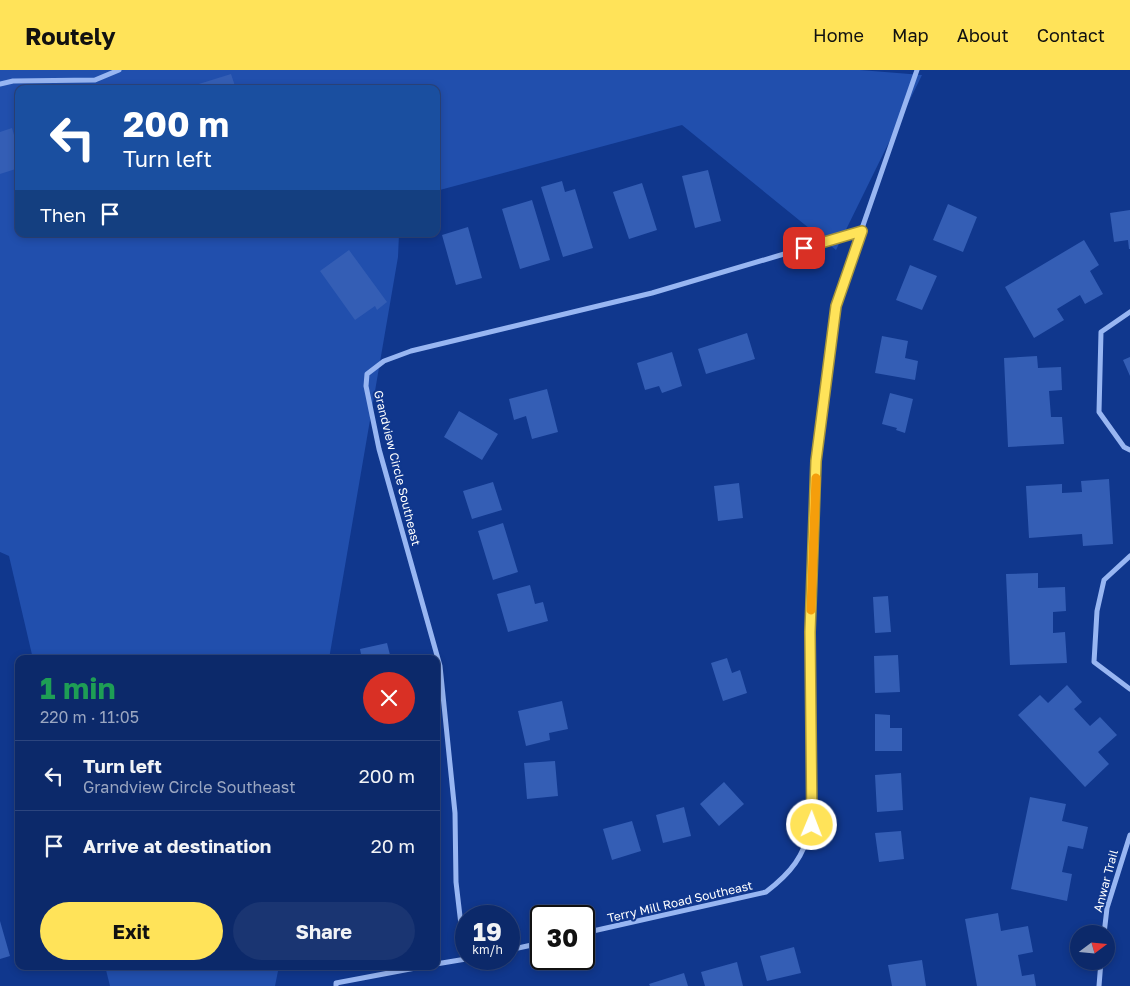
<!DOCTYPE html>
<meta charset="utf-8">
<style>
:root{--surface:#0c296a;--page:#1a3572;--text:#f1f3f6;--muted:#9aa6c1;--line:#2c457e;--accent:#ffe359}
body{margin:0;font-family:"Golos Text",sans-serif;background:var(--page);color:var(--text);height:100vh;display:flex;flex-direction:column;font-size:19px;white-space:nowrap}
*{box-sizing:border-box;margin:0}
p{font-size:16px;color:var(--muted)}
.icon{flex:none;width:28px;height:28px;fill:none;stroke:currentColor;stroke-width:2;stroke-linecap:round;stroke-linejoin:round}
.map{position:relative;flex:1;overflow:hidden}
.panel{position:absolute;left:15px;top:585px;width:425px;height:315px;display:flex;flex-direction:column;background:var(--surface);border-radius:10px;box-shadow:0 2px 8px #0003,0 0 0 1px var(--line)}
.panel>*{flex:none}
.hud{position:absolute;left:15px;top:15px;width:425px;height:152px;border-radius:10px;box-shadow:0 2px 8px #0003,0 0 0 1px var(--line);background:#1a4fa0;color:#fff;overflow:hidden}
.needle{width:32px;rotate:74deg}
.tools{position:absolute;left:1070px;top:855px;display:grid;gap:10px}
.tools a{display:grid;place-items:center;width:45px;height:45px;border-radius:50%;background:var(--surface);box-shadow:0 2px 8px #0003,0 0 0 1px var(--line);font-size:25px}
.speed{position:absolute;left:455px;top:835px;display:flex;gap:10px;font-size:25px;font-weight:700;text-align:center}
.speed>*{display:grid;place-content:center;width:65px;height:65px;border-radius:50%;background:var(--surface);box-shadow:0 2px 8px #0003,0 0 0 1px var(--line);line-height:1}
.speed small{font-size:12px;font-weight:400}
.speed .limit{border:2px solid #111;border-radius:8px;background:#fff;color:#111}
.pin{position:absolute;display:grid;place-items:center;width:42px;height:42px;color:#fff;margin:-21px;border-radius:10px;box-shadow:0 2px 8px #0006}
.me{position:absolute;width:55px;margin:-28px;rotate:1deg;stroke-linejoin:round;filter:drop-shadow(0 0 4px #0008)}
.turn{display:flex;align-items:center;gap:18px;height:105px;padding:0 25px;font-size:22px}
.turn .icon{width:65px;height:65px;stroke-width:2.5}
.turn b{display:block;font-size:35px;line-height:42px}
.then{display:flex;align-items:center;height:48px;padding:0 25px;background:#0003;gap:10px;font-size:19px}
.round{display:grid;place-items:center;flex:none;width:52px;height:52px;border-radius:26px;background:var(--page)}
.headline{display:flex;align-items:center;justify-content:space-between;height:85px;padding:0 25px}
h1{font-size:30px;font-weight:700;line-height:38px;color:#1e9e55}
.button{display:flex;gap:10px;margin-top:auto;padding:10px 25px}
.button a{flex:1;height:58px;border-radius:30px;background:var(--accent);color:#111;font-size:20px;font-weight:700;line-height:58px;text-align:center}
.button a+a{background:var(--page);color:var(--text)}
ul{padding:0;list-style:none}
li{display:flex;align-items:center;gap:15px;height:70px;padding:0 25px;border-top:1px solid var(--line)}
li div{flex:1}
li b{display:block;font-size:19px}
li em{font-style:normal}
header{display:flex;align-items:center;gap:30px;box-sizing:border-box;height:70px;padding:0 25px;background:var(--accent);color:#111}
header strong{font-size:24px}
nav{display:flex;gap:28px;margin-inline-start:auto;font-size:18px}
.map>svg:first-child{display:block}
.green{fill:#214fad}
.building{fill:#345eb5}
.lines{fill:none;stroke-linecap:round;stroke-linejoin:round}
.minor{stroke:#98b6f2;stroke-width:5}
.route-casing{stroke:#a6943a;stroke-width:12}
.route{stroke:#ffe359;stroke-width:9}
.slow{stroke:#f59e0b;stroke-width:9}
.labels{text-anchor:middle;stroke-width:4;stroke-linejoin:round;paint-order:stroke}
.street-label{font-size:12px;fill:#fff;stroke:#10378d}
</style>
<header>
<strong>Routely</strong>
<nav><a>Home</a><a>Map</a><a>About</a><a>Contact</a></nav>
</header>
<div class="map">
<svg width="1130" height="916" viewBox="0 0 1130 916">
<rect width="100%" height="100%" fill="#10378d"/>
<path class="green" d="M0,0H860L922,5L836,180L682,55L436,121V19H19V164H399L398,187L329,589H33L9,486L0,482Z
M105,896H279L275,916H110Z"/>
<path class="building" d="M231,4L236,19H186V18Z
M12,58L19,82V98L0,104V62Z
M708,100L721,151L695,158L682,106Z
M562,111L565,122L575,119L593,178L563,187L541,117Z
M642,113L657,160L629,169L613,122Z
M532,130L550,190L520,199L502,139Z
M948,134L977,147L963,182L933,170Z
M1130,140V179H1129L1128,170L1114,172L1110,143Z
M468,157L482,208L456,215L442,165Z
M1084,170L1099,195L1090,201L1103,224L1085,234L1080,225L1057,239L1064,250L1034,268L1005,217Z
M349,180L387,232L377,240L375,236L355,250L320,201Z
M910,195L937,206L922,240L896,230Z
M747,263L755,289L706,304L698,279Z
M882,266L908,271L905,288L918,291L915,310L875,303Z
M672,282L682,316L662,323L659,316L645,320L637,293Z
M1037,286L1038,298L1061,297L1062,320L1049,321L1051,347H1062L1064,374L1008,377L1004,288Z
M1130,287V306L1123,290Z
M547,319L558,362L532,369L526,346L514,350L509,329Z
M890,323L913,329L905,363L896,360L897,358L882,354Z
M459,341L498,364L482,390L444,367Z
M1109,409L1113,474L1083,476L1082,464L1029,468L1026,416L1062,414V423L1082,422L1081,411Z
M493,412L502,440L472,449L463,421Z
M739,413L743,448L718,451L714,416Z
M503,453L518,502L493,510L478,461Z
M1038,503V518L1065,517L1066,541L1053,542V563L1065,562L1067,593L1010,595L1006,504Z
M530,515L535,534L543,532L548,551L508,562L497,524Z
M888,526L891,562L875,563L873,527Z
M387,573L391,589H362L360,579Z
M898,585L900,622L875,623L874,586Z
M727,588L732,603L740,600L747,623L723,631L711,593Z
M1067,615L1082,632L1074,639L1090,656L1100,647L1117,665L1098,682L1109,694L1085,717L1018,645L1040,625L1048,633Z
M562,631L568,659L549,663L550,670L526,676L518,641Z
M875,644L890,645V658H902V681H875Z
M555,691L558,726L527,729L524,693Z
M901,703L903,740L877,742L875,705Z
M724,712L744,734L719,756L700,734Z
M1030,727L1066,734L1062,751L1088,757L1083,779L1068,776L1062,802L1072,804L1067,831L1011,819Z
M684,737L691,766L663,773L656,745Z
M632,751L641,781L612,790L603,759Z
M901,761L904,789L879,792L875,763Z
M998,843L1001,861L1028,856L1033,882L1018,885L1022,906L1034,904L1036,916H977L965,849Z
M0,851L10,886L0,889Z
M794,877L801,903L767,911L760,886Z
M922,890L926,916H892L888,895Z
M737,892L743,916H705L701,902Z
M684,903L688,916H650L649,914Z"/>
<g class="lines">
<path class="minor" d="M0,14L13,11L95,10L119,0
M1130,242L1101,262L1099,342L1124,377L1130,380
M1130,486L1104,510L1097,541L1094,592L1130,619
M584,863L766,822C792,802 803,787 812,755L810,561L816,391L827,289L835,236L917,0
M1104,864L1107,838L1130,765
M509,880L541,873
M465,889L456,812L455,743L440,596L379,379L366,316L367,304L384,291L411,281L652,223L862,161
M436,894L466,889
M336,916V913L426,896
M1099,916L1101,891"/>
</g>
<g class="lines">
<g class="route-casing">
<path id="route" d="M804,178L862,161L836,236L816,391L810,562L812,755"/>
</g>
<use href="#route" class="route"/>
<path class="slow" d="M811,540L816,408"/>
</g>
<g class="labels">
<g class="street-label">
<text transform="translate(397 398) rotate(76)" y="4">Grandview Circle Southeast</text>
<text transform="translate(1106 811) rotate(-75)" y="4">Anwar Trail</text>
<text transform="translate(680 832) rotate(-13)" y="4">Terry Mill Road Southeast</text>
</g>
</g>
</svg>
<div class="tools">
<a><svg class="needle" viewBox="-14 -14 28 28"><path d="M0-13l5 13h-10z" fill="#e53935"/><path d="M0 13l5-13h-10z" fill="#9aa6c1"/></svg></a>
</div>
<div class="speed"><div>19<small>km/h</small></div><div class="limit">30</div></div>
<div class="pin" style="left:804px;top:178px;background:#d93025"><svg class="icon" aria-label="arrive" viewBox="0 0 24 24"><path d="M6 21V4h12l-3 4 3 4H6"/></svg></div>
<svg class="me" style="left:812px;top:755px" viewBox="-20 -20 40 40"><circle r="17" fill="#ffe359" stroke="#fff" stroke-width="3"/><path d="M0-11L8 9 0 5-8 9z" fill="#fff"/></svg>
<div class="hud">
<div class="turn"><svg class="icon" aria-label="left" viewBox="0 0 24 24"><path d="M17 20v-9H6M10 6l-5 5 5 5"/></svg><div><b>200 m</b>Turn left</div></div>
<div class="then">Then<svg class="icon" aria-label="arrive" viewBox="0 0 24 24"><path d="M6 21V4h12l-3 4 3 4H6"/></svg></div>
</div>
<section class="panel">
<div class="headline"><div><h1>1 min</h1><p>220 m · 11:05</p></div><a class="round" style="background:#d93025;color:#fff"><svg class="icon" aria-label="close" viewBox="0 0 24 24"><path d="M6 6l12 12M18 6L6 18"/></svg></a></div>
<ul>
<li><svg class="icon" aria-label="left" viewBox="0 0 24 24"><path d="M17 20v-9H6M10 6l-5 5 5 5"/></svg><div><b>Turn left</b><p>Grandview Circle Southeast</p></div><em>200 m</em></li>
<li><svg class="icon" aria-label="arrive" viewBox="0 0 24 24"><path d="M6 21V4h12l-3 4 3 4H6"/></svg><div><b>Arrive at destination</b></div><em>20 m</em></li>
</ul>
<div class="button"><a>Exit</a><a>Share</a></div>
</section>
</div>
